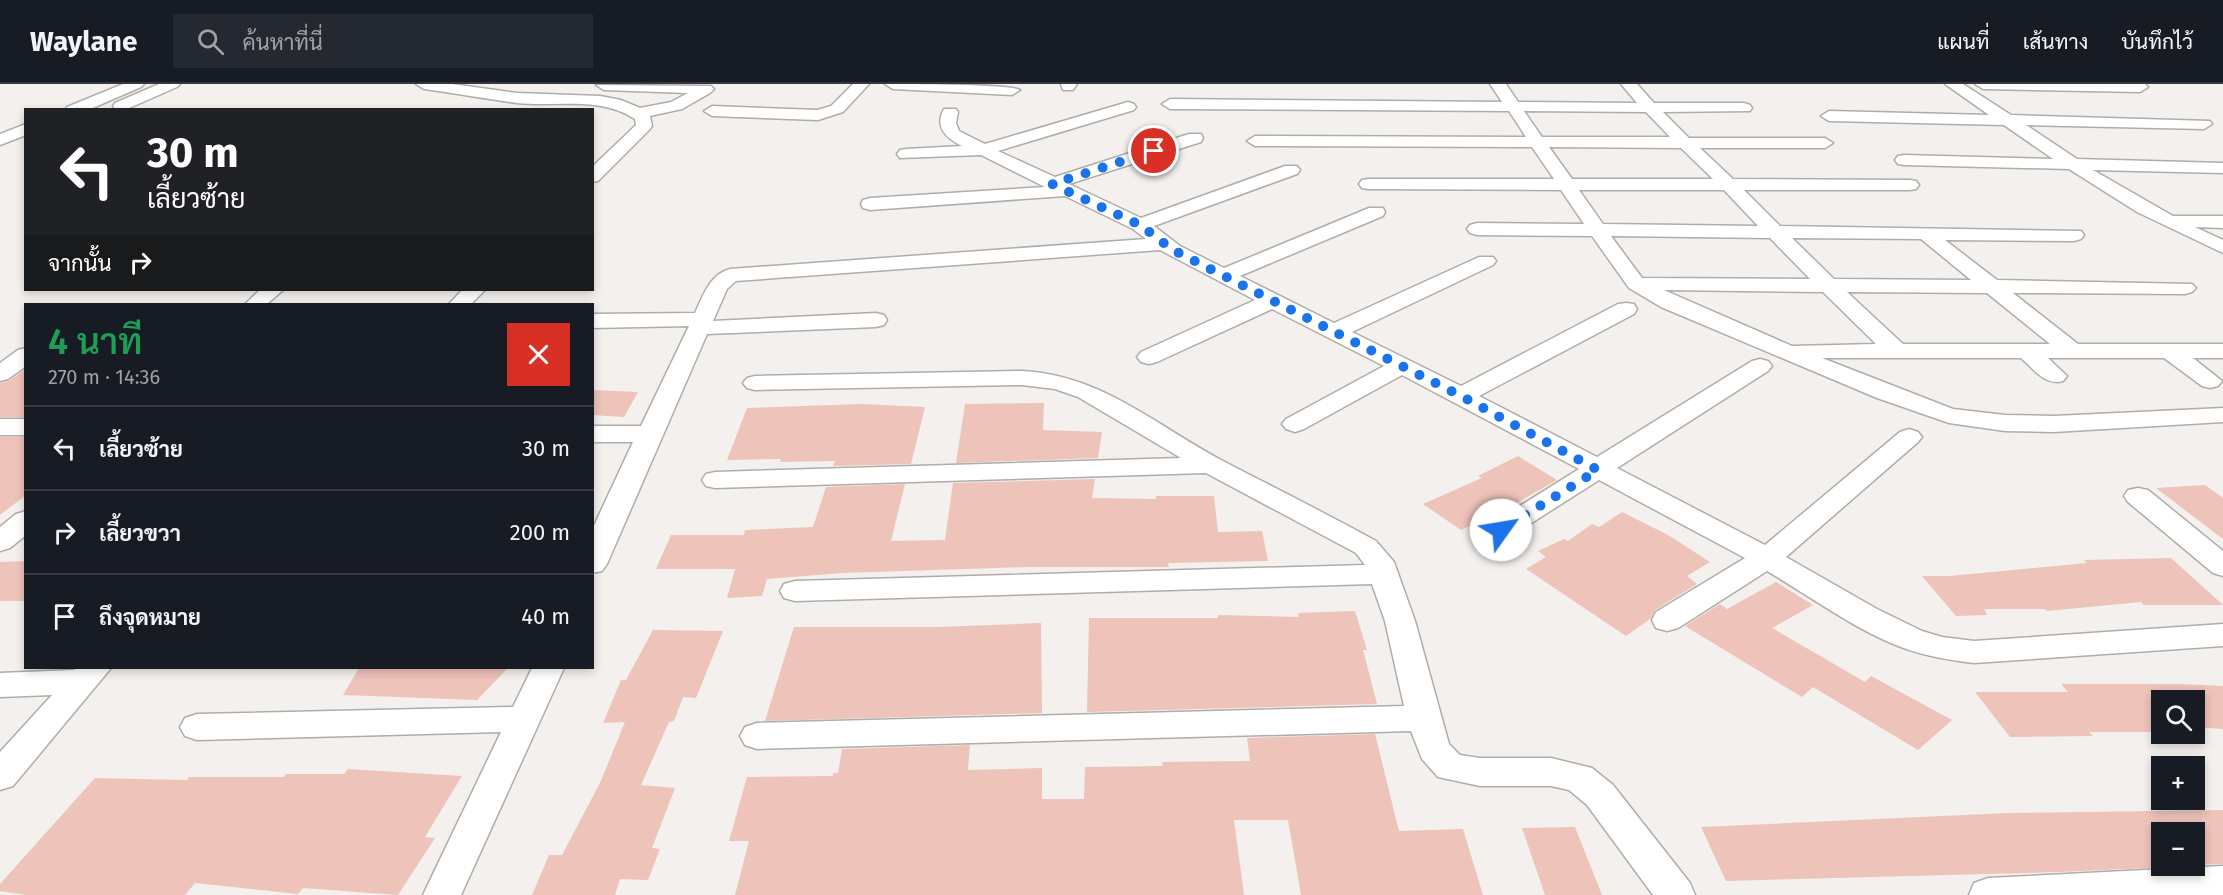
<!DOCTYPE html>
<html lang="th">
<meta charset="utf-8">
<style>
:root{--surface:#171b24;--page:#242831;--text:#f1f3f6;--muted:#9ea1a6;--line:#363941}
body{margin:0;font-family:"Fira Sans",Sarabun,sans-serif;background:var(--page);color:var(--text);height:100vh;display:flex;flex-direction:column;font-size:22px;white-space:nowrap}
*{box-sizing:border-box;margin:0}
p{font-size:20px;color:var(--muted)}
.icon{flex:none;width:33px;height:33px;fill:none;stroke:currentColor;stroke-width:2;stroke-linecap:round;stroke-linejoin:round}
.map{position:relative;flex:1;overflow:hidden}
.panel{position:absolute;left:24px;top:219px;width:570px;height:366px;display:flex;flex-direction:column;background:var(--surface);border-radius:0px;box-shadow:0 3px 9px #0003}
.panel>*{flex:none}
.top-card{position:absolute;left:24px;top:24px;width:570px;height:183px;border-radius:0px;box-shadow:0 3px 9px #0003;background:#202124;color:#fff;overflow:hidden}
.buttons{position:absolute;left:2151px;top:606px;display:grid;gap:12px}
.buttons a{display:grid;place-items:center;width:54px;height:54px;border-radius:0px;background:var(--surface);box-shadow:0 3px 9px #0003;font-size:30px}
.pin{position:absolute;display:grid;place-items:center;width:51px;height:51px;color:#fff;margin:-26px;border:3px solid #fff;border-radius:50%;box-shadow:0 2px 6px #0007}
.me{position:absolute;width:66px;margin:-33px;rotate:58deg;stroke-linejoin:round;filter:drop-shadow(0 0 4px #0008)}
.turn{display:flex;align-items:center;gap:21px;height:126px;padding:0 24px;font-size:27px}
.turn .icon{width:78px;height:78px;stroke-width:2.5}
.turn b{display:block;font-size:42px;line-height:51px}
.then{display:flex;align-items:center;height:57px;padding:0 24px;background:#0003;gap:12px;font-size:22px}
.round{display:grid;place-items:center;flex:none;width:63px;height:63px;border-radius:0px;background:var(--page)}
.head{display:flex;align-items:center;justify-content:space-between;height:102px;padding:0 24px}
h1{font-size:36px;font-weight:600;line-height:45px;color:#1e9e55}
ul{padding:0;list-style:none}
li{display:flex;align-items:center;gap:18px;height:84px;padding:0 24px;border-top:2px solid var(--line)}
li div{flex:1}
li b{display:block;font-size:22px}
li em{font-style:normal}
header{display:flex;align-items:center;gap:36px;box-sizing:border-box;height:84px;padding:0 30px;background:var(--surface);border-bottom:2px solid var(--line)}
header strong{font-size:28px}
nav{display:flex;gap:33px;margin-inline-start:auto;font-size:21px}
.search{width:420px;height:54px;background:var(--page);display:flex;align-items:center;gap:15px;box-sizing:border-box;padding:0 21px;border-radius:0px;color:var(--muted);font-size:22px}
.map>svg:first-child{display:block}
.building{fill:#edc3ba}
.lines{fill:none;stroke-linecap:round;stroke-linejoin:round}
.street-casing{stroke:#afadaa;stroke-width:3}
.street{fill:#fff;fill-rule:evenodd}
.route{stroke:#1a73e8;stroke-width:10;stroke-dasharray:0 18}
</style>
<header>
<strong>Waylane</strong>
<div class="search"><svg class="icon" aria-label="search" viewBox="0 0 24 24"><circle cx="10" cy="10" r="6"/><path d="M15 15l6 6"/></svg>ค้นหาที่นี่</div>
<nav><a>แผนที่</a><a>เส้นทาง</a><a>บันทึกไว้</a></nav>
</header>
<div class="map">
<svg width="2223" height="811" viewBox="0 0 2223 811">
<rect width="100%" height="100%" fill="#f3f0ed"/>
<path class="building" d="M26,285V333H0V299L9,297Z
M592,306L638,308L624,333L592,331Z
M1044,319L1043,346L1102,348L1098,374L956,379L965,320Z
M862,320L925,323L911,380L833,382L835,377L780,378L781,375L727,376L747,324Z
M0,353H26V411L0,431Z
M1518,372L1557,396L1513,421L1461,446L1423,420L1482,394L1478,392Z
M1095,395L1092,414L1156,415V412H1214L1218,448L1262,447L1268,477L1168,479L1169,483H1028L842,489L767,495L762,512L727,514L735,485H656L671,451H744L745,446L813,443L826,403L905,400L891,457L945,456L953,399Z
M2205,401L2223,414V455L2156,404Z
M1622,428L1668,451L1710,478L1687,492L1697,500L1655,526L1650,535L1626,552L1526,485L1546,473L1538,467L1564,455L1568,457L1592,440L1599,443Z
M2171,474L2223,521H2144L2141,518L2047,527L2045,525H1984L1987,531L1956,532L1922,492H1950L2087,479L2084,476Z
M26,477V517H0V478Z
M1776,498L1813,521L1772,544L1865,598L1871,592L1952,636L1918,666L1813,603L1802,613L1685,542L1720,520L1727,525Z
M1355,527L1367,566H1363L1377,620L1087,628L1089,534H1218V531L1299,533L1298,529Z
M1041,539L1042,629L765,637L794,543H936Z
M653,546L723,547L696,614L683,613L674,637L669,638L641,701L675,704L652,764L660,765L648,796L620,795L615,811H532L549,771H562L600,699L625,638L603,639L621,596H626Z
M359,584H508L477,616L343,611Z
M2061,600H2181L2223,602V645L2194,643V616H2162V648H2089L2093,652L2010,653L1975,608H2068Z
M1375,650L1399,747L1463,745L1483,811H1301L1288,736H1234L1244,811H735L749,757H729L747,693L833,692V689H838L842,665L970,661L968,686L1042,684V715H1084L1085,683L1163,682L1162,678L1250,677L1247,654Z
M348,685L462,692L425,753L435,754L398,811L303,804L298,810L195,799L185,811H26L0,807V800L95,694L187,696L189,693H284L286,690H344Z
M2223,726V780L2194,781V748H2162V782H2189L2060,788L1726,797L1701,743L2008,729Z
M1575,743L1602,811H1545L1522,744Z"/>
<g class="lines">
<g class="street-casing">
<path id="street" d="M123,0H144L141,3L88,26H65L67,23Z
M159,0H180L177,3L127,25H115L113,22L115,19Z
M416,0H452L517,9L600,12L621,16L640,24L671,18L688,9L604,6L596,1L711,2L714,5L710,9L682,25L650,32L652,42L650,45L598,97L592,98V83L636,41L635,35C600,12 556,23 517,19C486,15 455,9 424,5Z
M853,0H869L843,28L818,36L712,32L704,27L712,22L817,26L831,22Z
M885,0C905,0 1011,0 1020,6L1012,11L893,5Z
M1061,0H1077L1073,6H1063Z
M1490,0H1506L1518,18L1637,19L1621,0H1637L1654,19H1744L1750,21L1752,24L1750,27L1663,28L1689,54H1825L1833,59L1825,64H1700L1733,95L1910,96L1916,97L1919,101L1916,105L1910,106H1744L1780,142L2081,147L2084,151L2081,155L2074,157L1945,156L1997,196L2192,200L2196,204L2192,208L2185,210L2013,209L2078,260H2223V274H2193L2222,297L2218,302L2210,304L2202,302L2164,274H2048L2067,292L2063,297C2045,302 2034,285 2021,274H1822L1953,325L2005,331L2054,332L2223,324V338L2054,348L2005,347L1949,339L1877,314L1661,223L1629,204L1592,152L1477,151L1470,149L1467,145L1470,141L1477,139L1584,140L1561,106L1368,105L1362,104L1359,100L1362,96L1368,95H1554L1532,63L1255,62L1247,57L1255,52L1526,53L1509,27L1170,25L1162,20L1170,15L1502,18ZM1524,27L1646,28L1670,53H1542ZM1549,63L1681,64L1713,95H1572ZM1579,106H1724L1758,142L1603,140ZM1611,152L1770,154L1810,195L1642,194ZM1792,154L1921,155L1971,196L1834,195ZM1664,206L1823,208L1876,260L1792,262ZM1847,208L1987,209L2050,260H1903Z
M1945,0H1963L2011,31L2210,37L2212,40L2204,45L2026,41L2077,75L2223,79V89L2093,86L2173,132H2223V144L2195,143L2223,156V169L2137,128L2069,85L1904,81L1898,80L1895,76L1898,72L1904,71L2053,75L2004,41L1829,37L1821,32L1829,27L1989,31Z
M1975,0H2145L2148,3L2140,8L1983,5Z
M1128,18L1134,20L1136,23L1134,26L998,67L1055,93L1189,50H1201L1203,54L1201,58L1069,100L1141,134L1285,82H1297L1300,86L1297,90L1154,142L1180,162L1224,184L1369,124H1383L1385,128L1383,132L1240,192L1334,239L1479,173H1493L1496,177L1493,181L1352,248L1461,302L1618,220L1626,219L1634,220L1637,225L1634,230L1479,312L1597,373L1752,277L1760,275L1768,277L1772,282L1768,287L1617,384L1765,461L1900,348L1909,345L1918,348L1922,353L1918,358L1786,473L1877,525L1922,547L1942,553L1974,557L2223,540V562L1974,579C1949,576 1925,572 1901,563C1857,547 1808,511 1767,487L1678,544L1667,547L1656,544L1652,536L1656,528L1745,474L1599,396L1511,452L1501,455L1491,452L1487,446L1491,440L1579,385L1402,291L1304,345L1295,348L1286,345L1282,340L1286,335L1384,282L1272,225L1157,278L1149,280L1141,278L1137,273L1141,268L1255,216L1160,166L736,197L727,205L713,237L876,229L884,231L887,236L884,241L876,243L707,250L607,480L602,487L592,489V446L633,358H592V342H641L689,242L592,244V230L695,229C703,212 710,190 730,185L1146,155L1133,145L1065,112L870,126L863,124L861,120L863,116L870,114L1045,103L981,71L900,74L897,70L900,66L906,65L962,62C946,54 934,43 944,25H956L958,28L956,39L959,47L985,60Z
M26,40V51L0,61V50Z
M260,206H283L267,220H245Z
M462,206H485L471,220H449Z
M26,264V282L8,295L0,297V279L18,266Z
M1022,287C1101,291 1154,340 1221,376C1273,403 1325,429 1376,457L1394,478L1415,537L1449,660L1460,671L1480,674H1551L1592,684L1613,701L1690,799L1695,811H1653L1587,721L1569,706L1551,702H1480L1438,693L1422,675L1411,647L757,665L745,661L740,652L745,643L757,639L1404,622L1385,537L1372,500L795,517L784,514L780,507L784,500L795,497L1365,481L1356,469L1206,389L715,404L706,402L702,396L706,390L715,388L1181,374L1078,313L1055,305L1022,301L755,306L747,304L743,299L747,294L755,292Z
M0,335H26V351H0Z
M2138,404L2148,406L2223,467V492L2213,489L2128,418L2124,412L2128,406Z
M26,427V451L10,464L0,467V443L16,430Z
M77,584H111L13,702L0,706V668L52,611L0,613V589L74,586Z
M532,584H564L461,811H423L501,648L197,656L185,652L180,643L185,634L197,630L513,623Z
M2223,782V811H1969L1974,799L1988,794Z"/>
</g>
<use href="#street" class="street"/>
</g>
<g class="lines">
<path class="route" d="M1154,67L1052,100L1140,141L1173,166L1461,312L1598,386L1501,446"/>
</g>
</svg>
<div class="buttons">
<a><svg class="icon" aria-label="search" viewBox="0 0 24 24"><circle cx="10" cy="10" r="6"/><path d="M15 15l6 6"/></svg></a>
<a>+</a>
<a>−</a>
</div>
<div class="pin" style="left:1154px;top:67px;background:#d93025"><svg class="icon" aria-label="arrive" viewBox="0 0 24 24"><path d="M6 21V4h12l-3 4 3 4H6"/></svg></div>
<svg class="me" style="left:1501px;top:446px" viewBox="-20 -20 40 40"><circle r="19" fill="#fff"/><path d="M0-13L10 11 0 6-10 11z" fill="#1a73e8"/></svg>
<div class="top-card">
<div class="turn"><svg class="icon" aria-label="left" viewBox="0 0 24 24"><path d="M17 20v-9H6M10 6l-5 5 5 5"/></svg><div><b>30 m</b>เลี้ยวซ้าย</div></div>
<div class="then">จากนั้น<svg class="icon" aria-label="right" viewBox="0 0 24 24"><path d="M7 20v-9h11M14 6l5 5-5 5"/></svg></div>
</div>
<section class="panel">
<div class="head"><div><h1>4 นาที</h1><p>270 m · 14:36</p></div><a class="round" style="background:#d93025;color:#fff"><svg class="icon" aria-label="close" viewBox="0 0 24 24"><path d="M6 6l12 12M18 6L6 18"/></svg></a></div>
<ul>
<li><svg class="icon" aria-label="left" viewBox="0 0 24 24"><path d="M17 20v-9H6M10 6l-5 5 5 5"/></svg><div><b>เลี้ยวซ้าย</b></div><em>30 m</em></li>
<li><svg class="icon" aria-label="right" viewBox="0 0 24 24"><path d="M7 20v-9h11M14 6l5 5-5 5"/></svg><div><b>เลี้ยวขวา</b></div><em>200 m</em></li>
<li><svg class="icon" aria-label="arrive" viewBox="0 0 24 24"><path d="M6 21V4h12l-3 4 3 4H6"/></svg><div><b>ถึงจุดหมาย</b></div><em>40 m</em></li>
</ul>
</section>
</div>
